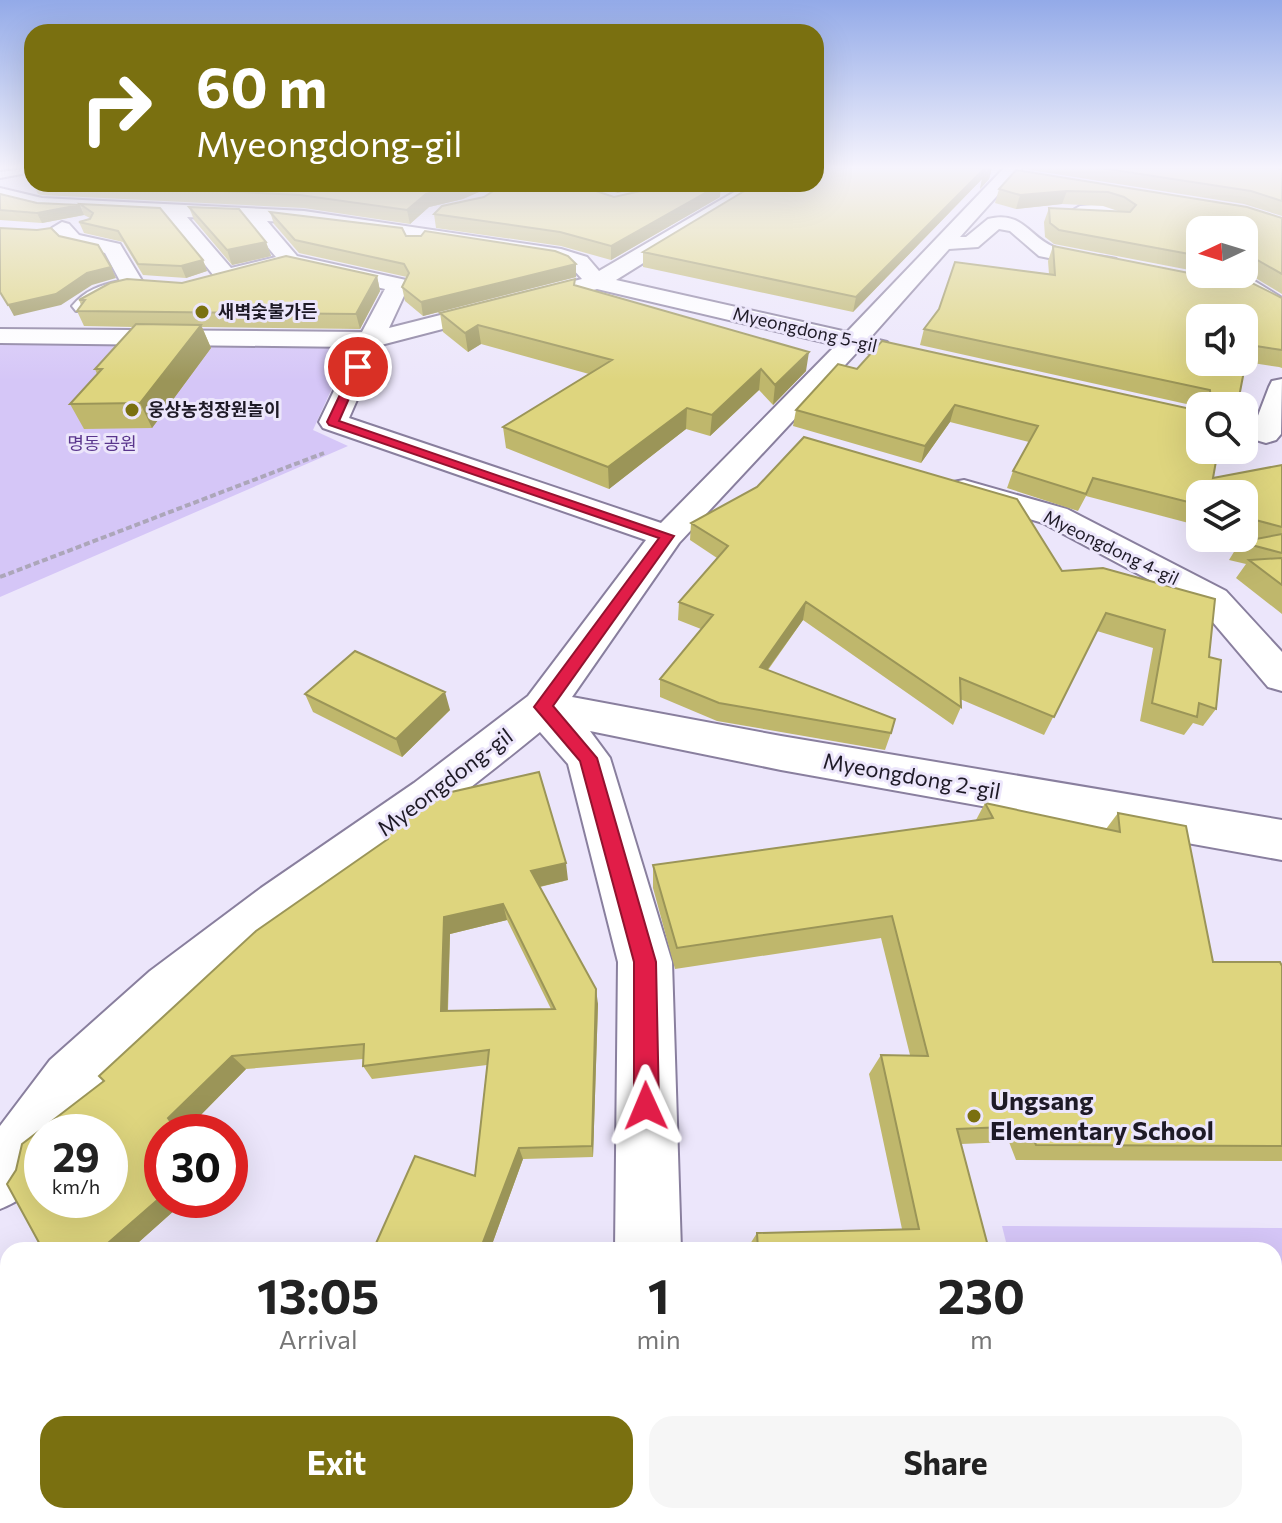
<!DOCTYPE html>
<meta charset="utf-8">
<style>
:root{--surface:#fff;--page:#f6f6f6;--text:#222;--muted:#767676;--accent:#7a7010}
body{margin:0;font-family:Commissioner,"Noto Sans KR",sans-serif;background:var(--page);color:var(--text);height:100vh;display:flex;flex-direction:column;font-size:30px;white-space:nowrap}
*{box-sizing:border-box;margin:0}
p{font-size:26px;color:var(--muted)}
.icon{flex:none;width:44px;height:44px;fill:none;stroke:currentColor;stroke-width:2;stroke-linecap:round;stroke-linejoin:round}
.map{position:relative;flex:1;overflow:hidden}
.sheet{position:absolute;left:0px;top:1242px;width:1282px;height:282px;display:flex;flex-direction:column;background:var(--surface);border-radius:24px 24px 0 0;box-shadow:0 8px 32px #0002}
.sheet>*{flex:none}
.top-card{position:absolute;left:24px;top:24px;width:800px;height:168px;border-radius:24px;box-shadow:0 8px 32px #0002;background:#7a7010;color:#fff;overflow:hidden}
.needle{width:52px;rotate:266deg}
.buttons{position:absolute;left:1186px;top:216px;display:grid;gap:16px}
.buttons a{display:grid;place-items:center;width:72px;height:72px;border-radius:16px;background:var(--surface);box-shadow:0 8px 32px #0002;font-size:40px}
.speed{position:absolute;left:24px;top:1114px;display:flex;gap:16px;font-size:40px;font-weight:700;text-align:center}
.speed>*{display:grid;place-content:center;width:104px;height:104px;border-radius:50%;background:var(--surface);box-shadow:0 8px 32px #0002;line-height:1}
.speed small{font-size:20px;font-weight:400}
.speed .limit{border:12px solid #d22;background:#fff;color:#111}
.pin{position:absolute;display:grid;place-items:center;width:68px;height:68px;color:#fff;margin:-34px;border:4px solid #fff;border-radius:50%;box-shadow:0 2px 8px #0007}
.me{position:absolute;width:88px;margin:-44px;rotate:359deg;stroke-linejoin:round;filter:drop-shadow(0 0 6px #0008)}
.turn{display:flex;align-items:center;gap:28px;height:168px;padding:0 40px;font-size:36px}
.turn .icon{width:104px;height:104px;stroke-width:2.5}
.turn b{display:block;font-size:56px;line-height:68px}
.eta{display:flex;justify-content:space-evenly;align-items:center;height:136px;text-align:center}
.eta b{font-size:48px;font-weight:700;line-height:56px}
.action{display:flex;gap:16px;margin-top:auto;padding:16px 40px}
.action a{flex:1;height:92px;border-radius:24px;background:var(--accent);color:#fff;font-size:32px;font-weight:700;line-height:92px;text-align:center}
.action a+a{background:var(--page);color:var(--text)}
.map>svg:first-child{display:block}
.green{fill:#d5c6f7}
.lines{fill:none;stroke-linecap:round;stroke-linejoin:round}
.lane-casing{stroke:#897f9e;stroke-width:4}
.street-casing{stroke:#897f9e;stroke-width:4}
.path{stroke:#aca6b9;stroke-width:4;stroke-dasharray:6 3;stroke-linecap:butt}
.lane{fill:#fff;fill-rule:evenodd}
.street{fill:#fff;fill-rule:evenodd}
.wall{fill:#bfb76c;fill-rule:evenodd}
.shaded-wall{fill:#9b9558}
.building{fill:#ded57e;stroke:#9b9558;stroke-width:2;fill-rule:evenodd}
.route{fill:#e11d48;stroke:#92132f;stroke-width:2}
.poi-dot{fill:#7a7010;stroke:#ece6fb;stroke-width:3}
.labels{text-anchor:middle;stroke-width:6;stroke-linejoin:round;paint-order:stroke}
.far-poi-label{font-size:18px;font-weight:bold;fill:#1e1a26;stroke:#ece6fb;text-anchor:start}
.far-street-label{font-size:18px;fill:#1e1a26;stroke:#ece6fb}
.far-park-label{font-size:18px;fill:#59358c;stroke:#ece6fb}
.street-label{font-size:22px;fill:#1e1a26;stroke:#ece6fb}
.near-poi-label{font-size:26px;font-weight:bold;fill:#1e1a26;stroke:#ece6fb;text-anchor:start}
</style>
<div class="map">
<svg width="1282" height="1523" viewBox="0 0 1282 1523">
<rect width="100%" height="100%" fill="#ece6fb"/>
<path class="green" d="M0,343L335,344L348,353L313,430L348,446L0,597Z
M1002,1226L1282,1228V1523H1075L1073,1516H1274V1250H1008Z"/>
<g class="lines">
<g class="lane-casing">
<path id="lane" d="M32,168V172L0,178V172Z"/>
</g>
<g class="street-casing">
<path id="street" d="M1004,168H1022L960,237H966L988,219C1023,210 1029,237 1054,247C1072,255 1096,255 1116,259L1119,264L1116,269L1108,270L1039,256L1010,231L999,229L978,247L949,249L870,338L887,342L891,347L887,352L878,355L859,350L679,543L572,697L781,736L1282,820V860L781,770L590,731L610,758L672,962L681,1250H615L618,962L568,764L540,732C445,810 344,882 248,959C184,1010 118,1065 70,1132H42C42,1174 42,1192 0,1209V1126L50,1060L150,971L261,888L414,783L528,696L646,540L323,428L319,422L355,347L0,343V329L362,332L385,289L287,267L226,283L218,281L166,216L42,210L0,199V188L42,198L304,211L561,249L587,257L599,271L748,184H770L616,280L847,332ZM187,217L245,220L276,257L231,268ZM267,221L304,223L557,261L571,267L582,279L574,281L571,286L574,291L582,293L597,289L836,345L661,523L349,418L381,345L508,312L512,307L508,302L500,300L389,328L409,285L406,280L297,256Z
M1173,198L1180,200L1182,204L1180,208L1080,218L1070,212L1080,206Z
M62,222L69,224L79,235L120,244L144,284L141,289L110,297L92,311H76L72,306C85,290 101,285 120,281L105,253L65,244L52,228Z
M1221,274H1243L1282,298V315L1228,287Z
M1282,379L1281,434L1276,440L1266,443L1256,440L1251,434L1269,387L1272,381Z
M964,480L1067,509L1226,591L1282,652V691L1268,687L1200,607L1043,523L953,496L948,489L953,482Z
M612,1516H690V1523H612Z"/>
</g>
<path class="path" d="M0,577L324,453"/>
<use href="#lane" class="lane"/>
<use href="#street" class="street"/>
</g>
<path class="wall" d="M816,168H992L989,179L980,189L982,179L853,312L643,267V252Z
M1023,168H1276L1282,169V216L1244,204L1024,169Z
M1016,170L1282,218V294L1244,271V230H1200V272L1054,244L1045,237L1044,222L1049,208L1121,212L1103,206L1062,204L1016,209L995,203L999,189Z
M33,184H497L463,199L429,207L410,224L304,208L42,195L38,194Z
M596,184H657L617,193Z
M0,194L37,203L80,205L84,215L42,223L0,220Z
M484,197H720L611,260L561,246L436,228L434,214Z
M80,204L203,260L207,271L186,278L143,275L123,242L84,233L79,222L90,218L84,215Z
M189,207L266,242L271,256L232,265L194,220Z
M270,212L406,236L576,277L423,316L405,301L402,287L407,277L299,253L274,224Z
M1053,246L1282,298V368L1279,367L1246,362L1239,397L1234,406L1200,407L920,345L924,329L1049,274L1048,261Z
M377,276L380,291L360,329L202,327L211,348L152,428L84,429L70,404L97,374L95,369L134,327L84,326L77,311L81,305L79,300L182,283Z
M576,285L806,371L773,405L759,390L710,436L686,429L609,489L506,448L503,427L589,374L481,344L468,352L443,332L440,313Z
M857,369L1213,478L1282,465V614L1236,578L1246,564L1229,560L1240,542L1251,540L1244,538V494H1200V526L1086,496L1078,511L1007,488L1013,471L1029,442L950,422L921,463L793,426L796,410Z
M691,523L1062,571L1209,657L1216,709L1203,726L1193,723L1184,735L1140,721L1153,648L1097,631L1044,735L960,699L961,707L953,725L803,620L768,670L891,733L885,750L717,721L660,697V679L701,629L678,620L679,602L717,558L690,540Z
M305,694L450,710L402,757L313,712Z
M985,803L1106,829L1118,813L1213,962L1282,966V1161L1016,1160L1009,1142L961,1144L989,1250H751L750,1244L757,1233L902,1229L869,1074L881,1055H910L881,938L675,969L653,888V865L976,820Z
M568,880L540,887L598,1004L593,1157L523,1159L490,1250H373L475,1176L487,1065L372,1079L363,1066V1059L246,1069L186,1130L187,1132H162L186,1200L130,1250H43L104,1081L256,931ZM507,920L551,1009L448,1011L450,934Z"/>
<path class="shaded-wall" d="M985,168H992L989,179L980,189L982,179L853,312L856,297Z
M465,184H497L463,199L429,207L410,224L407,210L426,194Z
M617,184H657L617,193Z
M721,184L720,197L611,260V246Z
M1067,191L1062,204L1016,209L1020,195Z
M80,205L84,215L42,223L37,213Z
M266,242L271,256L232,265L227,250Z
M203,260L207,271L186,278L181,266Z
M576,264V277L423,316L421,302Z
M111,267L116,278L92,285L61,305L14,316L8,305L87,273Z
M377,276L380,291L360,329L356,314Z
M201,325L211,348L152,428L140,403Z
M478,325L481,344L468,352L465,333Z
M809,352L806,371L773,405L775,385Z
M761,369L759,390L710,436L712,415Z
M955,405L950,422L921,463L925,446Z
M687,408L686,429L609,489L608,467Z
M806,602L803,620L757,684L760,667Z
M445,692L450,710L402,757L396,739Z
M566,863L568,880L534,888L531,871Z
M503,904L507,920L450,934L447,1025L441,1011L444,917Z
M596,989L598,1004L593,1157L592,1146Z
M232,1056L246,1069L186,1130L187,1132H178L168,1118Z
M519,1148L523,1159L490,1250H480Z
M162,1196V1200H186L130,1250H100Z
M243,1516H261V1523H243Z"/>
<path class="building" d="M816,168H985L856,297L643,252L756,184H816Z
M986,168H991L983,176Z
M1101,168H1276L1282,169V201L1251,191Z
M1016,170L1247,207L1282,218V274L1252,257H1244V230H1200V256L1059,230L1050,223L1049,208L1130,212L1136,205L1124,197L1108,192L1067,191L1020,195L999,189Z
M80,184H465L426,194L407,210L300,195Z
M504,184H575L614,197L672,184H721L611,246L560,232L434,214L442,206L484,197Z
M0,194L37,203L80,205L37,213L0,210Z
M80,204L160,208L203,260L181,266L138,264L118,231L79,222L90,219L93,213Z
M189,207L239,209L266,242L227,250Z
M270,212L402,228L406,236H421L425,231L555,251L568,256L576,264L421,302L402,287L409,273L404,264L295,240Z
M0,228L37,230L51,228L59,236L98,245L111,267L87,273L56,294L8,305L0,292Z
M1053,246L1224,280L1240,277L1282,298V350L1249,345L1239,397L1228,395L1226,406H1211L1210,390L924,329L939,309L955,262L1055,275ZM1200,318H1244V362H1200Z
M286,256L377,276L356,314L77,311L85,300H79L110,283L127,279L182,283Z
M575,279L574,285L809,352L775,385L761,369L712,415L687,408L608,467L503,427L612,360L478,325L465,333L440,313Z
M136,324L201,325L140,403L70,404L102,369H95Z
M882,341L1200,411V450H1218L1213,478L1282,465V527L1244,517V494H1200V505L1093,478L1086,494L1013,471L1038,426L955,405L925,446L796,410L838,364L857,369Z
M804,437L1017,499L1062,571L1103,568L1215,599L1209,657L1221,660L1216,709L1199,703L1197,717L1152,703L1165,630L1106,613L1054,717L960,678L961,707L806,602L760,667L895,719L891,733L719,703L660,679L713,615L679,602L728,546L691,523L757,487Z
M1282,534V553L1240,542Z
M1282,558V585L1249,560Z
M355,651L445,692L396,739L305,694Z
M539,772L566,863L531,871L596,989L592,1146L519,1148L480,1250H373L415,1156L475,1176L489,1050L363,1066L364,1044L232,1056L168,1118L178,1132H162V1196L100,1250H43L7,1184L16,1170L22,1144L104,1081L99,1076L256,931L388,839L390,830L447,793ZM503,904L555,1009L441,1011L444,917ZM42,1132H110V1200H42Z
M985,803L1120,832L1118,813L1186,826L1213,962H1280L1282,966V1146L1036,1145L1028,1126L957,1129L989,1250H758L757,1233L919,1229L881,1055L928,1056L892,916L677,948L653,865L993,818Z
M142,1516H243V1523H128V1521Z
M683,1516H933L934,1523H696V1521L683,1518Z"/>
<linearGradient id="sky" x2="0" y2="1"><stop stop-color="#93aae8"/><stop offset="0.44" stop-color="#f6f4fd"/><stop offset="1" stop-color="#f6f4fd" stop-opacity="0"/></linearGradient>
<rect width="1282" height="381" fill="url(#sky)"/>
<path class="route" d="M358,364L363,367L339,421L674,536L553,706L597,758L656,962L659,1106L655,1115L646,1118L638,1115L634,1106V962L580,761L534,707L659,538L329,425L327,422L353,367Z"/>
<g class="poi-dot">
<circle cx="202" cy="312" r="8"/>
<circle cx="132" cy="410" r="8"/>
<circle cx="974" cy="1116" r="8"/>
</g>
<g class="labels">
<g class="far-poi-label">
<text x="218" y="318">새벽숯불가든</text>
<text x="148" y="416">웅상농청장원놀이</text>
</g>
<g class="far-street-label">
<text transform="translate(805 330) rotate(13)" y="6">Myeongdong 5-gil</text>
<text transform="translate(1111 548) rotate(26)" y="6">Myeongdong 4-gil</text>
</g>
<g class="far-park-label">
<text x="102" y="450">명동 공원</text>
</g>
<g class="street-label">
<text transform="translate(912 776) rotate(10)" y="8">Myeongdong 2-gil</text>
<text transform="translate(445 782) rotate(-37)" y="8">Myeongdong-gil</text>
</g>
<g class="near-poi-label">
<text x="990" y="1110">Ungsang<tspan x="990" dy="30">Elementary School</tspan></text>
</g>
</g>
</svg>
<div class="buttons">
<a><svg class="needle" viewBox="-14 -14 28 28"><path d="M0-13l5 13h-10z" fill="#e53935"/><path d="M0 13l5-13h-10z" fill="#767676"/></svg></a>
<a><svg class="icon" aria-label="sound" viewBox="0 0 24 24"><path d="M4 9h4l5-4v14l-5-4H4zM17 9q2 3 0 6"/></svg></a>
<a><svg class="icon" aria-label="search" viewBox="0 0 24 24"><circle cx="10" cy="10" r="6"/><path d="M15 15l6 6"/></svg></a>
<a><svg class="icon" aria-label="layers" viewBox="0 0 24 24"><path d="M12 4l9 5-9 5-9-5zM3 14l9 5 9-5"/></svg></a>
</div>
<div class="speed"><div>29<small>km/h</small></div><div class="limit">30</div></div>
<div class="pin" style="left:358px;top:367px;background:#d93025"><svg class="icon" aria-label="arrive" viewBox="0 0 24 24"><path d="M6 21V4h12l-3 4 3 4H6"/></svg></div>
<svg class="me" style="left:646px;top:1106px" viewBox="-20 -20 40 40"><path d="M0-17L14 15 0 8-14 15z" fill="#e11d48" stroke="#fff" stroke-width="4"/></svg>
<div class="top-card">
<div class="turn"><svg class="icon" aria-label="right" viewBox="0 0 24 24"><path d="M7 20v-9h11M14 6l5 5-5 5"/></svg><div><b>60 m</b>Myeongdong-gil</div></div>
</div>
<section class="sheet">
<div class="eta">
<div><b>13:05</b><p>Arrival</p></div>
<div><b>1</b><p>min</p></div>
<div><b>230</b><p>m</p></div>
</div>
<div class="action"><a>Exit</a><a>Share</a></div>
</section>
</div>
